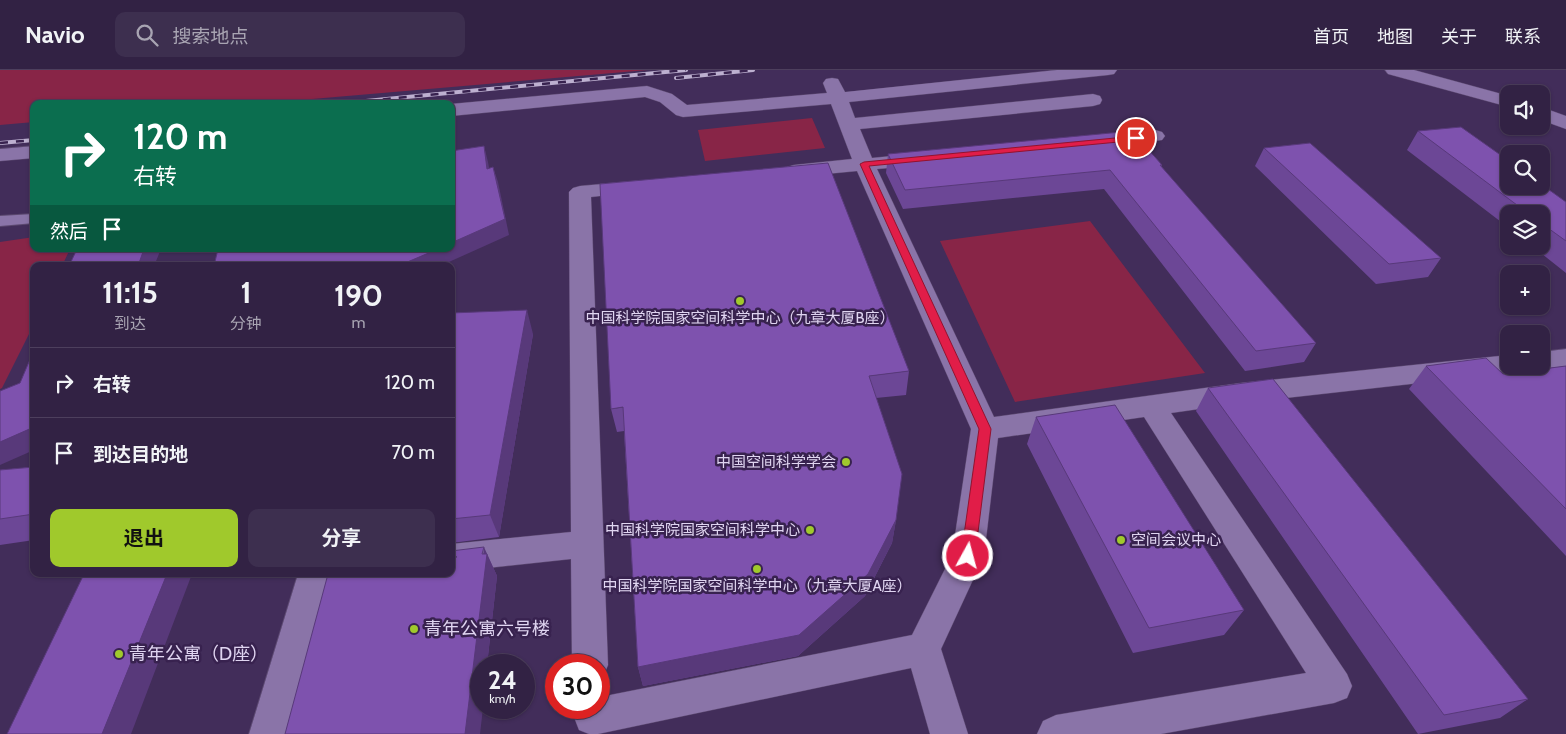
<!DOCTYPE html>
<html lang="zh">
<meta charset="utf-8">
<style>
:root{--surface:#322244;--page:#3d2f4f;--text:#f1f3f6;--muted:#a8a4b2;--line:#4d3f5d;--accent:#a0c92c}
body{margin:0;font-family:Cabin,"Noto Sans SC",sans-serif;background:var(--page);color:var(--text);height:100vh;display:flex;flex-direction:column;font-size:19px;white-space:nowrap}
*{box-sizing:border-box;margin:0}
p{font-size:16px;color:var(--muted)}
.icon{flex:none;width:28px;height:28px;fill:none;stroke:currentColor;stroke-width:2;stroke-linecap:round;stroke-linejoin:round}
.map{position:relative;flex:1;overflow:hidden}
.sheet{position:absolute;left:30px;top:192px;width:425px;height:315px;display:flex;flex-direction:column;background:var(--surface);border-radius:10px;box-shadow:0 1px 4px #0004,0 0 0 1px var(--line)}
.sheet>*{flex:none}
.top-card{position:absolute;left:30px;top:30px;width:425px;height:152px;border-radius:10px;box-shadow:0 1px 4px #0004,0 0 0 1px var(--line);background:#0b6e4f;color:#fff;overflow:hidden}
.tools{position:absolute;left:1500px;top:15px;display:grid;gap:10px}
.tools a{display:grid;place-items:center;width:50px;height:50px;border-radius:10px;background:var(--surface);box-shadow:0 1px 4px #0004,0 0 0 1px var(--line);font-size:25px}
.speed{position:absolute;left:470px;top:584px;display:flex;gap:10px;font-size:25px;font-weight:700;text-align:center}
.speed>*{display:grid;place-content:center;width:65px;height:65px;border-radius:50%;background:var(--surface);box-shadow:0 1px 4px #0004,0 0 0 1px var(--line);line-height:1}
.speed small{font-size:12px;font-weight:400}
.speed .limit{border:8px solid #d22;background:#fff;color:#111}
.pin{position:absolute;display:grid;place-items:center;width:42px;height:42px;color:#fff;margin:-21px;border:2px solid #fff;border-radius:50%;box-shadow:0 1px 5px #0007}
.me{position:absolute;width:55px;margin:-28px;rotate:7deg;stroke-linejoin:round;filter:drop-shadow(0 0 4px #0008)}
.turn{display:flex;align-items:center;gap:18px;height:105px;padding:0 20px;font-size:22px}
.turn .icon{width:65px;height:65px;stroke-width:2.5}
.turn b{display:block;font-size:35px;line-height:42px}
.then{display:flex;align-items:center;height:48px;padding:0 20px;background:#0003;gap:10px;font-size:19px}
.eta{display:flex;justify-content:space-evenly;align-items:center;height:85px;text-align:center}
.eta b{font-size:30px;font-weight:700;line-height:35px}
.action{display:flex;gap:10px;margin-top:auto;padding:10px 20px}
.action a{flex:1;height:58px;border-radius:10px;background:var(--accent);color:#111;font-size:20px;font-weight:700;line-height:58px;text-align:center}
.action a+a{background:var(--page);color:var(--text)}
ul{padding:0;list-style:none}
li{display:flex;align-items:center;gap:15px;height:70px;padding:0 20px;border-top:1px solid var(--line)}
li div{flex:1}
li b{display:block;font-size:19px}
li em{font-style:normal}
header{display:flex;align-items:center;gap:30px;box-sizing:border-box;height:70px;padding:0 25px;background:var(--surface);border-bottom:1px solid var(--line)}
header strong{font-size:24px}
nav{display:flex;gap:28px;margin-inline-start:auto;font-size:18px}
.search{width:350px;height:45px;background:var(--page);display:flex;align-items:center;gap:12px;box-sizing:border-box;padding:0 18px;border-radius:10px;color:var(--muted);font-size:19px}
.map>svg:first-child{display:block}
.green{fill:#882547}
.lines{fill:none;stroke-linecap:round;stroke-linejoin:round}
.lane-casing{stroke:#5c4970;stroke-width:2}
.street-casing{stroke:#5c4970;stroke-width:1}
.lane{fill:#8a74a8;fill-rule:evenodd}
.street{fill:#8a74a8;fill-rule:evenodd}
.rail-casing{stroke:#bdb0d0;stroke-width:4}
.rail{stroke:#38224f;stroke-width:2.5;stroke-dasharray:8;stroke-linecap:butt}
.wall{fill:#6c4796}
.shaded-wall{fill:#58397a}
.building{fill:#7e52ae;stroke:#58397a}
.route{fill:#e11d48;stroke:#92132f}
.poi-dot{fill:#a0c92c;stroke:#38224f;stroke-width:2}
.labels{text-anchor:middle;stroke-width:5;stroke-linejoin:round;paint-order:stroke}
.poi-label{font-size:15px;fill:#e0d5f1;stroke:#38224f}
.near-poi-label{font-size:18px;fill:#e0d5f1;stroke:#38224f;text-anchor:start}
</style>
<header>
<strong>Navio</strong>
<div class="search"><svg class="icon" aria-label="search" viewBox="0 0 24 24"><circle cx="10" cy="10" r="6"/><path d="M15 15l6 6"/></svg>搜索地点</div>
<nav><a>首页</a><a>地图</a><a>关于</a><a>联系</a></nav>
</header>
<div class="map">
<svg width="1566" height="664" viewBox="0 0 1566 664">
<rect width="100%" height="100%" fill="#422d5a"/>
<path class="green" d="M0,0H648L253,34H34V52L0,55Z
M812,48L825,78L705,91L698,60Z
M1090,151L1205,303L1015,332L940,171Z
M34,167V179H70L62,196H34V254L2,318L0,319V172Z"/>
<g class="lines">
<g class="lane-casing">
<path id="lane" d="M34,144V153L0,156V146Z"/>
</g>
<g class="street-casing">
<path id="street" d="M1057,0H1117L1114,4L1108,5L849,32L855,48L1093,24L1100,26L1102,30L1100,34L1093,36L860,59L872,88L923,83L930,85L933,89L930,93L923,95L877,99L994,347L1241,313L1509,285V296H1521L1518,301L1509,303L1241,333L1171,343L1347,604L1352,616L1347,628L1334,633L1161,664H1037L1043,651L1056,645L1306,603L1144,347L998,368L984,486L941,579L968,664H930L911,598L598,664H589L579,660L574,647V638H599V623L605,626L912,565L952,485L971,359L857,101L794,107L787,105L784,101L787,97L794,95L852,89L831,34L683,47L676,45L660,32L645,27L451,46V34L647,16L672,24L687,35L827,23L823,13L826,9L832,8L838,9L845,22Z
M1385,0H1414L1509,26V37L1388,4Z
M1541,37L1566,46V59L1541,50Z
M1155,60L1162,62L1165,66L1162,70L1100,78L1093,76L1090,72L1093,68L1100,66Z
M34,76V88L0,91V79Z
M637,111L644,113L648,117L644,121L591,127L608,595L603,607L599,608V595H572L571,489L451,502V474L571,462L569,122L573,118L580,116Z
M1566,279V297L1541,300L1531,296H1541V282Z
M298,504H330L287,664H249Z"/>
</g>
<use href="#lane" class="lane"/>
<use href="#street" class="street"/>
<g class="rail-casing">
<path id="rail" d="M676,8L753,0
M335,34L686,0
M0,73L34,70"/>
</g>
<use href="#rail" class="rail"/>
</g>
<path class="wall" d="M1418,61L1566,132V203L1532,176H1541V144H1509V158L1407,80Z
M1264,78L1441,188L1428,207L1376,214L1255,96Z
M888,84L1162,95L1161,97L1316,273L1304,292L1245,301L1104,119L903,139L886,103Z
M451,243L533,264L499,467L451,473Z
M1426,296L1503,304L1566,296V486L1409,319Z
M909,301L906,325L876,328L896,450L892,473L865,526L798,586L643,616L638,597L624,361L617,362L611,339Z
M1208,318L1528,629L1500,648L1418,664L1196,341Z
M1036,347L1244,540L1224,565L1133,583L1027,374Z
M34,397V470L0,475V400Z
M451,481L487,484L497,506L487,595H481L451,485Z"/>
<path class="shaded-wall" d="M484,76L488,92L492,114L487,99Z
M493,97L498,112L509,165L440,196H398L438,179H451V173Z
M144,179H161L154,196H138Z
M527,240L533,264L499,467L490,445Z
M34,357V380L0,395V372Z
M896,450L892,473L865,526L798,586L643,616L638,597Z
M484,477L497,506L487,595H481V638H483L480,664H465Z
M167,504H192L131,664H102Z"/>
<path class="building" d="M1461,57L1509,91V116H1541V114L1566,132V171L1541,153V144H1529L1418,61Z
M1132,61L1162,95H1160L1316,273L1256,281L1110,100L905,120L888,84Z
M1310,73L1441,188L1389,194L1264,78Z
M484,76L487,99L493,97L505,149L451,173V81Z
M828,93L909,301L869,306L902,404L896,450L868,504L799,565L638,597L623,337L611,339L600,114Z
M77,179H144L138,196H69Z
M218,179H438L398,196H214Z
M527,240L490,445L451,449V243Z
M34,280V357L0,372V321L20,313Z
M1486,288L1503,304L1566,296V439L1426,296Z
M1273,309L1528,629L1444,645L1208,318Z
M1115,335L1244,540L1149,558L1036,347Z
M34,397V444L0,449V400Z
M484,477L482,484H487L465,664H285L328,504H451V488L457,487L451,483V481Z
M84,504H167L102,664H7Z"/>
<path class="route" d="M1136,66L1139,67V70L869,96L991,359L975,486L973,490L968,492L963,490L961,486L979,359L860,94L864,92Z"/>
<g class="poi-dot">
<circle cx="740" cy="231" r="5"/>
<circle cx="846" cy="392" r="5"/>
<circle cx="810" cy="460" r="5"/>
<circle cx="1121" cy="470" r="5"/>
<circle cx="757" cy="499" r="5"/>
<circle cx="414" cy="559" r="5"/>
<circle cx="119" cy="584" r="5"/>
</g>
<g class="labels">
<g class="poi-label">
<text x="740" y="253">中国科学院国家空间科学中心（九章大厦B座）</text>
<text x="836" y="397" text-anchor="end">中国空间科学学会</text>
<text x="800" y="465" text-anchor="end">中国科学院国家空间科学中心</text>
<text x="1131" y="475" text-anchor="start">空间会议中心</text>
<text x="757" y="521">中国科学院国家空间科学中心（九章大厦A座）</text>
</g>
<g class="near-poi-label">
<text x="424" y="565">青年公寓六号楼</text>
<text x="129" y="590">青年公寓（D座）</text>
</g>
</g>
</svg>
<div class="tools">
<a><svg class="icon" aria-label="sound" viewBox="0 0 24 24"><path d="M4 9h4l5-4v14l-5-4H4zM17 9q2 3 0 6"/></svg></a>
<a><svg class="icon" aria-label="search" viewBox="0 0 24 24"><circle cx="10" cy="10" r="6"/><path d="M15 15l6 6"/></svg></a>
<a><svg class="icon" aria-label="layers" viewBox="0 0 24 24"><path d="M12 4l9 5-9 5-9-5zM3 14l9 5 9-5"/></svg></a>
<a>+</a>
<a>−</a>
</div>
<div class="speed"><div>24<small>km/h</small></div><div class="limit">30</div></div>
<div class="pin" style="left:1136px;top:68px;background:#d93025"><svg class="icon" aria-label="arrive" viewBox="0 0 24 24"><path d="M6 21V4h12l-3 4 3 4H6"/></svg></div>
<svg class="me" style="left:968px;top:486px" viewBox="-20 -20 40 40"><circle r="17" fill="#e11d48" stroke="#fff" stroke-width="3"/><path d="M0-11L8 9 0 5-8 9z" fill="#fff"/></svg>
<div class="top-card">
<div class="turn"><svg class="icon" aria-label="right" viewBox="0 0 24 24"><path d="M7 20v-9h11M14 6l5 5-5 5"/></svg><div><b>120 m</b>右转</div></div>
<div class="then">然后<svg class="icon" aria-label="arrive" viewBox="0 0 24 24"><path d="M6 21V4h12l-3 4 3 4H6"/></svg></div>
</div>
<section class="sheet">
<div class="eta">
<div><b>11:15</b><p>到达</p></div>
<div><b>1</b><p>分钟</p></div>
<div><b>190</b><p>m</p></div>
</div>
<ul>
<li><svg class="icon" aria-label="right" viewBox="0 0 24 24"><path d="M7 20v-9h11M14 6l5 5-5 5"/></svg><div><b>右转</b></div><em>120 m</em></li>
<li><svg class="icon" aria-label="arrive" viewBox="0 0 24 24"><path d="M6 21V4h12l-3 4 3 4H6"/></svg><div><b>到达目的地</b></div><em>70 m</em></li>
</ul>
<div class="action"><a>退出</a><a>分享</a></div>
</section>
</div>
